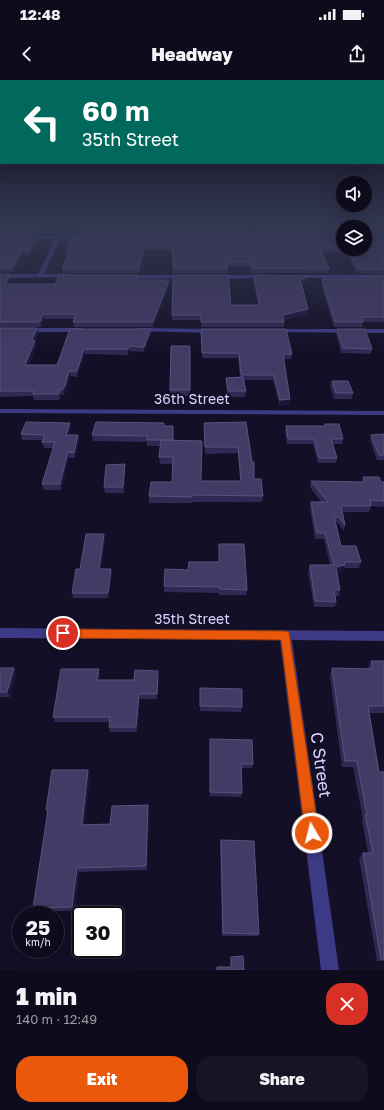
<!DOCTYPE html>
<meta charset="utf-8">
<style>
:root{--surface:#0e0b1c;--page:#171425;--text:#f1f3f6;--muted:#9b9ba3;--line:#2e2b3b;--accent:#ea580c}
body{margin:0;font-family:"Golos Text",sans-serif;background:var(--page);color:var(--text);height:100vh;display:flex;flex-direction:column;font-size:15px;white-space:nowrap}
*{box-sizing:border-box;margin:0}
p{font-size:13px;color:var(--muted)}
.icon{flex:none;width:22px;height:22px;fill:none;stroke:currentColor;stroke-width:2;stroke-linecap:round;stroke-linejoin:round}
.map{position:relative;height:890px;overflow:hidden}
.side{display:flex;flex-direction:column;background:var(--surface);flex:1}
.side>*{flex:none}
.guide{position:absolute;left:0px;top:0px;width:384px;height:84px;box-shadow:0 4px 16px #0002,0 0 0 1px var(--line);background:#00695c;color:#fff;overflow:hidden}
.tools{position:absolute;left:336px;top:96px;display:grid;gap:8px}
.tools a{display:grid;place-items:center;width:36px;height:36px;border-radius:50%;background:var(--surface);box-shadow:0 4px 16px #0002,0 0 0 1px var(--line);font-size:20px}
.speed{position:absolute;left:12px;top:826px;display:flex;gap:8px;font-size:20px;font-weight:700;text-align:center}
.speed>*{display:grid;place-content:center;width:52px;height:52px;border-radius:50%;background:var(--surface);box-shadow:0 4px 16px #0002,0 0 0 1px var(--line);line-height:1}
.speed small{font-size:10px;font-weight:400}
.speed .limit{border:2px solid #111;border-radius:6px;background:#fff;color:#111}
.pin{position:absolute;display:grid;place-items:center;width:34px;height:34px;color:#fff;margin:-17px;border:2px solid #fff;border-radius:50%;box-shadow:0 1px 4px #0007}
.me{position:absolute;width:44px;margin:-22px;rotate:352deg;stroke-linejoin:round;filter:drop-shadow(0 0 3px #0008)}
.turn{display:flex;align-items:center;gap:14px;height:84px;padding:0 16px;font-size:18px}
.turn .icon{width:52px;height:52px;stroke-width:2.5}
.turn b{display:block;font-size:28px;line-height:34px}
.round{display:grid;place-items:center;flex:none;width:42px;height:42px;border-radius:16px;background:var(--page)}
.summary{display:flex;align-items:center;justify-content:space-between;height:68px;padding:0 16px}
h1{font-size:24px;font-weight:800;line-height:30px}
.cta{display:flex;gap:8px;margin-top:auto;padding:8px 16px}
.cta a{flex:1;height:46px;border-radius:16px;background:var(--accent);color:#fff;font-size:16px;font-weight:800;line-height:46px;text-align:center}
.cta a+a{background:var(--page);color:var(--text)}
.status{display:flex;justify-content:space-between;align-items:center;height:28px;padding:0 20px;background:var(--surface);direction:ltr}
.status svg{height:11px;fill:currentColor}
header{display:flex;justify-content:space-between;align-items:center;height:52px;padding:0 16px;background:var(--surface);font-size:18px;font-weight:800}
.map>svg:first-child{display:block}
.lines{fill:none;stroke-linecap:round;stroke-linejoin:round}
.street{fill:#3d3a85;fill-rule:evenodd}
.wall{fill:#312854}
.shaded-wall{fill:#1d163a}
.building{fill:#433a66;stroke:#5a527e}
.route{fill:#ea580c;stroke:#983908}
.labels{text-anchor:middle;stroke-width:4;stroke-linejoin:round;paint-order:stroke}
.street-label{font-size:14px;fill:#d9d4ff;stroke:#130f26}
.near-street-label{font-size:17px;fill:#d9d4ff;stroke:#130f26}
</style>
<div class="status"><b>12:48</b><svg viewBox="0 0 49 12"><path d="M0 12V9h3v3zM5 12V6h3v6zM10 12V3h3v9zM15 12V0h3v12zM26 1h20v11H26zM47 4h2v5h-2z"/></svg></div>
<header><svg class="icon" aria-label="back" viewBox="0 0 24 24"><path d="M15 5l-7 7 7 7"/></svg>Headway<svg class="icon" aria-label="share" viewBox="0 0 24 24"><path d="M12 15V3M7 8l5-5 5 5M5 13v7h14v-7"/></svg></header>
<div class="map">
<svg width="384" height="890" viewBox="0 0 384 890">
<rect width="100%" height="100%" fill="#130f26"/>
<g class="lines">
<path class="street" d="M85,155L88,157L87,158L60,159L44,194H72L75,196L74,197L0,198V194H38L55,159H25L23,158V156Z
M186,195L189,197L188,198L124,199L121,197L124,195Z
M266,195L268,196V198L216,199L213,197L216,195Z
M298,195H384V199L296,198V196Z
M0,248H82L85,250L82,252H0Z
M138,248L214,249L217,251L214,253L136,251V249Z
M274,249H384V253L272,252L271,251Z
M0,329L384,331V335L0,333Z
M0,548L384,551V561L292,560L339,890H321L280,560L0,558Z"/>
</g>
<path class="wall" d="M0,146H384V154H365L343,147V154H76V151H43L41,154H24L21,155L38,160L31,175H24L14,192L0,193Z
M73,156H343V169H365L366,156H384V194L357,193L345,172H322L329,189L328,193H252L250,187H228V193H173L172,170H145L140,193H63L62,188L68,174H67V170Z
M0,194L10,195L11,200L8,204H55L138,195V200H169V205L153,247H74L73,242L74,239H44L41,247H0Z
M254,195L311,200L301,203L307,234L284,240V247H201V240H172V235L231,225H258L253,200Z
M362,196H384V242H363L362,247H334L321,204L322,199H361Z
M0,248H37L38,254L35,261L36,266L29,285H57L70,249H151V254L144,272L129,271L128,275L85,274L77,297L70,296L66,312L64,315H61L60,320H34L33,316L0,317Z
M201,249L292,274L291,279H283L289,324L280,326L273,300H244L246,311L245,317H228L226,303V298L240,297L238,278H202Z
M337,249L372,269L371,274L341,273L336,254Z
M190,266V316H170V310Z
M332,301L353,313L352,319H334L330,306Z
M246,342L254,399L263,416L262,422H192V423H149V416L172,402V384H160L159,377L160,366H147V362L93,361L92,355L164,346L173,360L201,401H240L238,373L205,374L204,343Z
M325,344L343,359L342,364H333L337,378L336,383H318L313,364H287L285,351L286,346H324Z
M71,348L69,355H78L79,360L75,378H69L61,410H44L42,404L53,368H44L42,362L43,360H22L21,354Z
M384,354V380H377L370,360L371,355Z
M125,390L124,413H105L104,407Z
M363,397L381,402H384V427L371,426L369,432H342L345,445L344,451L338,443H336L341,466L361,482L359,488H344L343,490L337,492L340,510L339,516H335L336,522L335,527H314L308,491L310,485H330L324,459H315L310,428L311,422H321L310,407L311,401L362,402Z
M104,454L105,459L101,489H111L112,494L108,518H73L72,513L80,489Z
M219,464L247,510L246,515H219V513L164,512V506L188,490L219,482Z
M371,581H384V633H369L379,692H384V881H377L359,778L363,773H368L362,740L363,739L353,687H342L330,595L332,588L368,589V588Z
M0,588H14L16,593L10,617H0Z
M100,594L99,600H134L159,596L157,619H140L137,652H110L109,647L110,642H55L53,637Z
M200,608L242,627L241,632L200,631Z
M210,664L253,684L252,688H241L242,713L241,717L210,716Z
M88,690L90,696L84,744H110L148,725L149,730L147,790L79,792L75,831H37L33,828L48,734L46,730Z
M221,760L259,854L258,856H222L220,764Z"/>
<path class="shaded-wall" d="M42,147L43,151L41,154V149Z
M23,149L24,154L20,156L19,151Z
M37,156L38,160L31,175L30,170Z
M145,165V170L140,193L139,188Z
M23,170L24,175L14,192L13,188Z
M10,195L11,200L6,208L5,204Z
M312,196L311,200L299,204L300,199Z
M169,200V205L153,247V242Z
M308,229L307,234L282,240L283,235Z
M43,234L44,239L41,247L40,242Z
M37,248L38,254L35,261L36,266L27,290L25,285L32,261Z
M151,249V254L144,272V267Z
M129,266V271L128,275V269Z
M84,269L85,274L77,297V291Z
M69,291L70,296L66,312L64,315L63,309Z
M60,309L61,315L60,320L59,314Z
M290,319L289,324L280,326V320Z
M70,343L71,348L67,360L66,355Z
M78,355L79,360L75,378L74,373Z
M68,372L69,378L61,410L60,404Z
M125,384V390L124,413L123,407Z
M104,454L105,459L100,494L99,489Z
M345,485L343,490L334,493L336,487Z
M111,489L112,494L108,518V513Z
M14,588L16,593L10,617L7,612Z
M99,589L100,594L99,605L97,600Z
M158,591L159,596L157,619V614Z
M139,614L140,619L137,652L136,647Z
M88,690L90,696L84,750L82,745Z
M148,725L149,730L147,790L146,786Z
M77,788L79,792L75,831L72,827Z"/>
<path class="building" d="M0,146H384V150L366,149L365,152V147H343V149H76L77,147H42L41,149H23L19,151L21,155L37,156L30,170H23L13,188H0Z
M365,155L366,156H384V189H358L347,169H365Z
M73,156H343V168H320L329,189L252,188L251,182H227L228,188H173L172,166L169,165H145L139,188H62L70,170H67Z
M0,194L10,195L5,204H55L59,195H138L137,200H169L153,242H73L76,234H43L40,242H0Z
M173,195H228L231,225H260L254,195L312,196L300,199L308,229L283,235L284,242H201V235H172Z
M362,196H384V237H361L363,242H335L322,199H364Z
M0,248H37L32,261H35L25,285H57L70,249H151L144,267L129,266L128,269H84L77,291H69L65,306L63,309H60L59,314H33L34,311H0Z
M201,249H286L292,274H283L290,319L280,320L274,295H241L239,273H202Z
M337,249H365L372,269L343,268Z
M171,266H190V310H170Z
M243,297L246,311H228L226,298Z
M332,301H348L353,313H336Z
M26,342L70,343L66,355H78L74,373L68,372L60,404H42L55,362H42L45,355L21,354Z
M96,342L164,343V346H173V360H147V356L92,355Z
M246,342L252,382H254V399H261L263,416L192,415V417L149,416L151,402H172L173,377H159L161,360L202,361L201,401H241L238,367H205L204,343Z
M325,344H339L343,359H331L337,378H319L314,359H288L286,346H325Z
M384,354V375H379L371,355Z
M125,384L123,407H104L106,385Z
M363,397H379L381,402H384V421L370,420L371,426H341L345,445L339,437H334L341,466H356L361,482H344L345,485L336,487L340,510H334L336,522L315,521L310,485H334L325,453H317L311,422H328L311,401L365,402Z
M86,454H104L99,489H111L108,513H72L76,489H80Z
M219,464H244L247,510L220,509V507L164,506L165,489L188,490L189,482H219Z
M371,581H384V626H368L379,692H384V879H381L363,773H373L365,735H367L357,681H345L332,588L373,589Z
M0,588H14L7,612H0Z
M61,589H99L97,600H134L135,590L158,591L157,614H139L136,647H109L110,637H53Z
M200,608L242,609V627L200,626Z
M210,659L252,660L253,684H241L242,713L210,712Z
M52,690H88L82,745L110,744L112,726L148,725L146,786L77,788L72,827L33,828L48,730H46Z
M221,760L254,761L259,854L223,853Z
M243,876L244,890H217V887H231V877Z"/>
<linearGradient id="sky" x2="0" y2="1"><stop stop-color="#0a0815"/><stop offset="0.54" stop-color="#333752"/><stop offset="1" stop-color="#333752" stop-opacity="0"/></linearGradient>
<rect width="384" height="271" fill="url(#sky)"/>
<path class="route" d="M63,549L285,551L289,552L319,753L317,758L312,760L307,758L305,753L281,560L63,558L59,556L58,553L59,550Z"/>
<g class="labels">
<g class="street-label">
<text x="192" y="324">36th Street</text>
<text x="192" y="544">35th Street</text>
</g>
<g class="near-street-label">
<text transform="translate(321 685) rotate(82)" y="6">C Street</text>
</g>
</g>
</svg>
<div class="tools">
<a><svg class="icon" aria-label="sound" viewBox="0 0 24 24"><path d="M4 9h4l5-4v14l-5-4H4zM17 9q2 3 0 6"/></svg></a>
<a><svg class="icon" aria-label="layers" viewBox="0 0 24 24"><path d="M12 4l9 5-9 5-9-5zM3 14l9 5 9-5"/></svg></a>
</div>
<div class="speed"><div>25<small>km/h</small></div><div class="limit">30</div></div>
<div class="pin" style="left:63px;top:553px;background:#d93025"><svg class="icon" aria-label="arrive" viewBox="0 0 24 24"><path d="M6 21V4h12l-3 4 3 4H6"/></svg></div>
<svg class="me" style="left:312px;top:753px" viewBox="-20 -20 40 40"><circle r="17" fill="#ea580c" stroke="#fff" stroke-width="3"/><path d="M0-11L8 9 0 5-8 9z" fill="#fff"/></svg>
<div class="guide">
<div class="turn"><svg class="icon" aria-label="left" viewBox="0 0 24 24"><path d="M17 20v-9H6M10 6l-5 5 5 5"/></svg><div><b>60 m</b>35th Street</div></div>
</div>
</div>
<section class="side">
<div class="summary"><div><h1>1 min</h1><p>140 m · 12:49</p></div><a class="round" style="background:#d93025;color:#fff"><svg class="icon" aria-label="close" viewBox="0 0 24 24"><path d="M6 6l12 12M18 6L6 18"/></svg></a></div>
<div class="cta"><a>Exit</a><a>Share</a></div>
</section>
